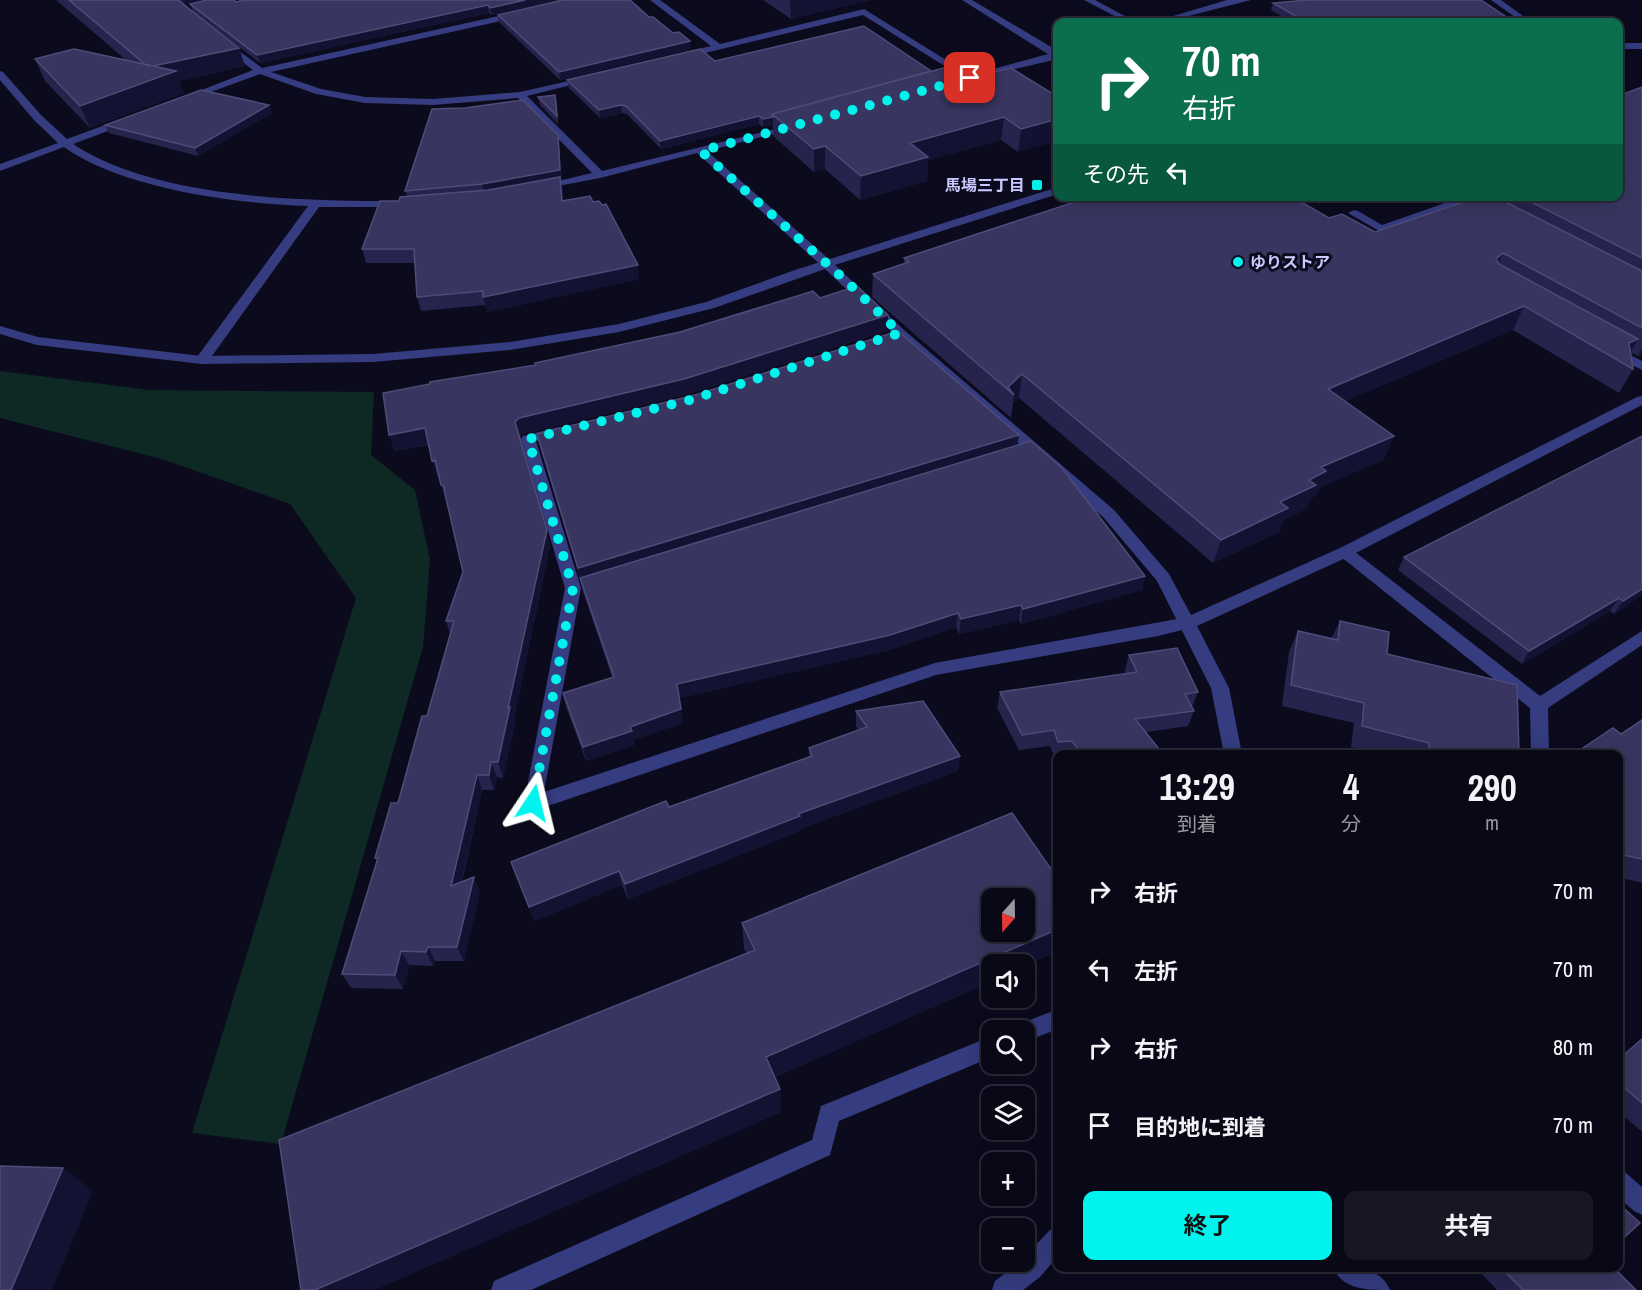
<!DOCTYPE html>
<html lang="ja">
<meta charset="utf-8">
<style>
:root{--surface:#090816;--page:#171623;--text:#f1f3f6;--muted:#999aa1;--line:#292935;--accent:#00f3ec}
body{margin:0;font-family:"Archivo Narrow","Noto Sans JP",sans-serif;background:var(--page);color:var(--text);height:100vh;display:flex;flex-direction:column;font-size:22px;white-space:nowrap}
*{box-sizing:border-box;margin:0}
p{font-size:20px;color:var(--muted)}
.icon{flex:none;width:33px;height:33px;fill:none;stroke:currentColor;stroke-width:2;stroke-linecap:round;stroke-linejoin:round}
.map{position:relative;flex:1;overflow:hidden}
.panel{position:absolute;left:1053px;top:750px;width:570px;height:522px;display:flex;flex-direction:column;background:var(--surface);border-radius:12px;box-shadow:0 6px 24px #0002,0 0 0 2px var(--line)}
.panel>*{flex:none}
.top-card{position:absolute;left:1053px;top:18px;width:570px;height:183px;border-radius:12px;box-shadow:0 6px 24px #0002,0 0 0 2px var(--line);background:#0b6e4f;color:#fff;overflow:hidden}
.needle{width:39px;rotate:200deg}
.fabs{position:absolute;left:981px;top:888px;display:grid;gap:12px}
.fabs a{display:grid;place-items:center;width:54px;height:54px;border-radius:12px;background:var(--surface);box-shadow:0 6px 24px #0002,0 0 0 2px var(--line);font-size:30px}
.pin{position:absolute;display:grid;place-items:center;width:51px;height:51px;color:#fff;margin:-26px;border-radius:12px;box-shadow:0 3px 9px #0006}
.me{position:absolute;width:66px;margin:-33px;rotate:10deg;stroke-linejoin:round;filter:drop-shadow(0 0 4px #0008)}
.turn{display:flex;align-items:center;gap:21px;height:126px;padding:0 30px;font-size:27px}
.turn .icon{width:78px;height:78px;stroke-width:2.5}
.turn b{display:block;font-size:42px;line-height:51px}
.then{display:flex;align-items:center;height:57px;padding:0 30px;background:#0003;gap:12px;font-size:22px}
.eta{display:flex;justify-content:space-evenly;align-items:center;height:102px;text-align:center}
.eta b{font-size:36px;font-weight:700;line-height:42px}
.cta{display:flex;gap:12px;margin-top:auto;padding:12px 30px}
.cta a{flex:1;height:69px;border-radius:12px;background:var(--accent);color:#111;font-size:24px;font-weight:700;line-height:69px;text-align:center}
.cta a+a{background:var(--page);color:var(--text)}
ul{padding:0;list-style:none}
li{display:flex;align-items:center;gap:18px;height:78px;padding:0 30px}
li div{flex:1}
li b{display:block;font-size:22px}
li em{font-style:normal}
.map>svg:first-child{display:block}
.green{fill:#0e2824}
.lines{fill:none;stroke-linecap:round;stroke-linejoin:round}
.service{fill:#353c7f;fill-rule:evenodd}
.pedestrian{fill:#353c7f;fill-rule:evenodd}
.minor{fill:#353c7f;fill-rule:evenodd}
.tertiary{fill:#353c7f;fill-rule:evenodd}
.wall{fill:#26234d}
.shaded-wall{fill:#141232}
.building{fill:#383560;stroke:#4e4c79;stroke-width:1.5;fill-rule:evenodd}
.route{stroke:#00f3ec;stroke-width:10;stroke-dasharray:0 18}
.poi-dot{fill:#00f3ec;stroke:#0c0b1e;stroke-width:2}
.labels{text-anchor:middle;stroke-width:6;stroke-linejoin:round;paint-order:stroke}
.far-poi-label{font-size:16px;font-weight:bold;fill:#c8c9ff;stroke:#0c0b1e;text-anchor:end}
</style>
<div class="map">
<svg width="1642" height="1290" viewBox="0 0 1642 1290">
<rect width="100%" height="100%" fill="#0c0b1e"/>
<path class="green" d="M0,371L150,390L374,392L371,455L415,490L430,560L423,647L281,1144L192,1133L356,598L290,504L162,459L0,418Z"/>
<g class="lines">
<path class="service" d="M1611,345L1642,361V370L1606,352L1605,349Z
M1058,1009V1029L1024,1042V1030H1014L1017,1025Z
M992,1036V1057L839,1121L830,1155L531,1290H491L494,1281L812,1140L821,1106Z"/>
<path class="pedestrian" d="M962,0H972L1058,51V59L967,80V76L1048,54Z
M1462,197L1491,212L1485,215L1461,204L1381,232L1348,213L1354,210L1358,211L1382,225Z"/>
<path class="minor" d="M650,0H660L720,44L864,9L975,78L967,80L863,15L680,59L675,56L677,54L711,46Z
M1084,0H1095L1136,22H1126Z
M1227,0H1251L1165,22H1153Z
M521,11L525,14L524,16L271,72L321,89L365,97L433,99L520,92L591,76V80L527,96L602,171L796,124V128L707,151L831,261V267H823L697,153L600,178L537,190V186L592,173L518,98L433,105L365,103L316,94L260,74L189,100L181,98L253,70L221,46V42H227L262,68Z
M0,71L3,72L41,115L67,139L124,118H132V122L73,144C157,199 301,201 399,201L405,204L399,207H319L207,363H197L195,360L197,357L308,206C238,204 122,189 64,147L0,171V164L58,143L34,120L0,80Z
M559,427L564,428L566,431L564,434L536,441L581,588L544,792L935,663L1188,617L1194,619L1196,623L1194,627L1158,636L936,675L533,811L526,808L524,803L565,588L521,439L523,436Z
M1345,547L1350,548L1540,696L1642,631V645L1548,708L1549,754H1531L1530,708L1340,556L1337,552L1340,548Z
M1618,1170L1626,1173L1642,1187V1215L1634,1211L1618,1197Z
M1333,1268C1354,1266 1381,1267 1390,1290C1368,1290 1343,1290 1333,1268Z"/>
<path class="tertiary" d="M1491,0H1501L1531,22H1522Z
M1618,43H1642V49H1618Z
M1058,187V194L835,265L904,330L1114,510L1169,574L1191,615L1340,548L1637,397L1642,396V405L1350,556L1197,626L1229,688L1242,754H1224L1211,688L1157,581L1104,518L896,336L825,269L714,308L619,332L510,350L373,362L202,364L37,345L0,334V326L38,337L202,356L373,354L510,342L619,324L706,302L795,270Z
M1058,1226V1256L1040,1277L1023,1290H992L995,1281L1020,1262H1024V1257L1050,1230Z"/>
</g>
<path class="wall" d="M56,0H234L236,2L561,0L492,15L489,13L260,63L193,11L190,4L202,1L184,4L245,66L179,81L184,93L90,128L45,81L35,59L127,61Z
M763,0H870L791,19Z
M1273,3L1511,20L1510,22H1291L1271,10Z
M498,15L649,17L691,49L560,80L499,22Z
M715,61L931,71L966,79L1058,97L1018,152L1001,140L928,160L927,181L860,200L825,169L814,172L773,136V125L763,127L759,124L661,149L627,114L622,113L600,118L569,88L567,80Z
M1642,87V354L1638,356L1630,352L1633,369L1619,393L1513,330L1345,401L1394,436L1383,460L1320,487L1317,495L1311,498L1307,508L1284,520L1279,532L1213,563L1019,398L1013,403L1011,418L872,297L873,274L904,264V258L1329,218L1375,232L1499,199L1500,196H1618Z
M555,95L557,103L558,124L540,105L538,97Z
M272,113L198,156L109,133L105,125Z
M558,135L562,179H560L563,201L639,279L487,312L485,305L421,311L417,297L415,263H366L362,249L399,201L407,196L405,191Z
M820,298L888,315L887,331L685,395L522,434L520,437L550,546L514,718L515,723L503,778L497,777L494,790H482L462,882L480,892L464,961H435L433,966L409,965L403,989L351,988L342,974L377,862L375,858L398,803L427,716L450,633L446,621L463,572L447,501H446L439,476L437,477L429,445L394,451L536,365L680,332Z
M537,434L1019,435L1017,445L1145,576L1142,590L1021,624L1019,620L959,634L956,627L889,650L679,698L683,723L633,740L634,745L586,761L566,707L563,693L612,677L583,592L580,578L539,444Z
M1404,557L1642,595L1614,614L1610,611L1522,664L1398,570Z
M1340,621L1387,654L1519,754H1381L1351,747L1354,723L1282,706L1289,652L1298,631L1331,639Z
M1129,655L1198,692L1192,707L1194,711L1188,726L1146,732L1163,754H1058V757L1055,758L1050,746L1019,750L997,708L1000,692L1126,674L1125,670Z
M856,711L960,756L958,771L800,829V831L628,899L622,885L534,921L511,862L669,807L809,757V748L858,730L856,726Z
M1642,720V883L1618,877V754L1621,734Z
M1058,879V951L1024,966V964H992V981L775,1077L780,1089L781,1112L374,1290H301L747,953L744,949L742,923Z
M1642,1039V1132L1618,1111V1060Z
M1476,1268H1614L1636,1290H1497Z"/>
<path class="shaded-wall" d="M182,0H210L184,4Z
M525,0H561L492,15L490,8Z
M790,0H870L791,19Z
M488,5L489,13L260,63L257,55Z
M690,41L691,49L560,80L559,72Z
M239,48L245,66L179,81L184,93L90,128L80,106L149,67Z
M269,105L272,113L198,156L195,148Z
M621,105L622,113L600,118L599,110Z
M759,116V124L661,149L660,141Z
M773,117V125L763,127V119Z
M1004,117L1001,140L928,160L927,181L860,200L861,176L910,143Z
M1058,119V141L1018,152L1021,129Z
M558,135L562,179H560L563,191L564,215L484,192L482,184Z
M825,146V169L814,172V149Z
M1503,253L1493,276L1496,259Z
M638,265L639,279L487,312L483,297Z
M1524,306L1513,330L1319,412L1328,389Z
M888,315L887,331L685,395L522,434L519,438L515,422L519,418Z
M1638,339L1624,363L1629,343Z
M1642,348V354L1638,356Z
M1022,374L1019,398L1013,403L1014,395L1008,387Z
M425,428L430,444L394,451L389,435Z
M1019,435L1017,445L580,578L578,568Z
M1394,436L1383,460L1320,487L1317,495L1311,498L1307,508L1284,520L1279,532L1213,563L1221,540L1280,502L1309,480L1321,467Z
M435,460L439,476L437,477L432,461Z
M441,485H443L448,501H446Z
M547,530L550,546L514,718L515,723L503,778L498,762L508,708Z
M1145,576L1142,590L1021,624L1023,609Z
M1642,589V595L1614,614L1623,601Z
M1619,598L1610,611L1522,664L1529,651Z
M1021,605L1019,620L959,634L961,619Z
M958,613L956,627L889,650L679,698L677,684Z
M681,709L683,723L633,740L634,745L586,761L583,747L630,727Z
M960,756L958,771L800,829V831L628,899L625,884L798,814Z
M491,762L497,777L494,790L489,775Z
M477,775L482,790L457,901L451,886Z
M619,871L622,885L534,921L529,907Z
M474,877L480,892L464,961L457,947Z
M1058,929V951L1024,966V964H992V981L768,1080L766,1057Z
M428,947L435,961L433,966L426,952Z
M401,951L409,965L403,989L395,975Z
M780,1089L781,1112L374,1290H315Z
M63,1168L93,1191L52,1290H11Z"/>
<path class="building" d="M69,0H178L239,48L153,66L146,65Z
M207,0H234L236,2L245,0H525L490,8L488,5L257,55L190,4Z
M563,0H630L649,17H653L673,33L679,32L690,41L559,72L498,15Z
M1308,0H1481L1511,20L1496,22H1306L1273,3Z
M864,26L931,71L772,114L773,117L763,119L759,116L660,141L626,106L621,105L599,110L567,80L700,49L715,61Z
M74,49L176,71L80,106L35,59Z
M947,67L966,79L1011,68L1058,97V119L1021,129L1004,117L910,143L928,157L861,176L825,146L814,149L772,114Z
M1642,87V258L1519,196H1618V96Z
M201,90L269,105L195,148L105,125Z
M555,95L557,116L538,97Z
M523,100L558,135L560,170L482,184L405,191L432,109L465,108Z
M560,177L562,201L590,196L593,202L599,201L602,205L606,204L638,265L483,297V291L417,297L414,249H362L380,201H399L400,197L488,190Z
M1093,196H1291L1329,218L1342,214L1375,232L1481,196H1494L1642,271V328L1503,253L1496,259L1499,264L1638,339L1629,343L1633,369L1524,306L1328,389L1394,436L1321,467L1326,471L1309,480L1316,485L1280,502L1288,508L1221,540L1022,374L1008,387L1014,395L873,274L909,262L904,258Z
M857,286L888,315L684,379L519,418L515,422L547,530L508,708L510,707L498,762H491L489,775H477L451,886L474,877L457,947H428L426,952L401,951L395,975L342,974L378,858H375L391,803H398L422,716H427L454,621H446L463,572L443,485H441L435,460L432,461L425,428L389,435L383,393L430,384V382L536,365L535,363L680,332L813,291L820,298Z
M898,331L1019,435L578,568L537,434L695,395Z
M1642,436V589L1623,601L1619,598L1529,651L1404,557Z
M1031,441L1061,467L1145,576L1023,609L1021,605L961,619L958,613L890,635L677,684L681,709L630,727L632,731L583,747L563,693L614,677L580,578Z
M1340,621L1389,632L1387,654L1517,685L1519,754H1429V743L1362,726L1364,703L1291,685L1298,631L1338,640Z
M1177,648L1198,692L1185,694L1194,711L1135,719L1163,754H1082L1072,741L1058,742L1054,730L1022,735L1000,692L1137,672L1129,655Z
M923,701L960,756L798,814L800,816L625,884L619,871L529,907L511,862L666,801L669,807L812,756L809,748L867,727L856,711Z
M1642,720V859L1618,854V754H1574L1613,728L1621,734Z
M1012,813L1058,879V929L766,1057L780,1089L315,1290H301L279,1140L755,950L742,923ZM992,898H1024V932H992Z
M1642,1039V1103L1618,1082V1060Z
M0,1166L63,1168L11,1290H0Z
M1618,1203L1640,1223L1618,1243Z
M1501,1268H1614L1636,1290H1523Z"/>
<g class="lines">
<path class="route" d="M533,803L573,588L528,439L690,400L900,333L844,279L701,151L970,78"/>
</g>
<g class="poi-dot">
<rect x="1031" y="179" width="12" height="12" rx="3"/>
<circle cx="1238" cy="262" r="6"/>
</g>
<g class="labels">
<g class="far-poi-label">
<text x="1025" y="191">馬場三丁目</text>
<text x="1250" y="268" text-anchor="start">ゆりストア</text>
</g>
</g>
</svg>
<div class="fabs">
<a><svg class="needle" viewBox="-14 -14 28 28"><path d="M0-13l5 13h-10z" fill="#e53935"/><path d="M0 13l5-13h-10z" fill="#999aa1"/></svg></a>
<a><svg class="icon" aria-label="sound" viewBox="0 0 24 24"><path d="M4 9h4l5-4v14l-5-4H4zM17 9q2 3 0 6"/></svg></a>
<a><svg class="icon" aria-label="search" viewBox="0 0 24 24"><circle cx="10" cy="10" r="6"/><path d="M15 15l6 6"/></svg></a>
<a><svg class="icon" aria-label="layers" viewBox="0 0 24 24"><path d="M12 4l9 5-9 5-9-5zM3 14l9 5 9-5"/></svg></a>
<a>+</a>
<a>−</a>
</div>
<div class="pin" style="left:970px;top:78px;background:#d93025"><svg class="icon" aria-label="arrive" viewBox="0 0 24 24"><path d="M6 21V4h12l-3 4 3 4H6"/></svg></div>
<svg class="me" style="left:533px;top:803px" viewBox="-20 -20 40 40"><path d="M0-17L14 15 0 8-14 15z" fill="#00f3ec" stroke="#fff" stroke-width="4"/></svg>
<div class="top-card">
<div class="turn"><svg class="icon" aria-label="right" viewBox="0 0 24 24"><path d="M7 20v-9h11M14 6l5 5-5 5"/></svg><div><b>70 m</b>右折</div></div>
<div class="then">その先<svg class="icon" aria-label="left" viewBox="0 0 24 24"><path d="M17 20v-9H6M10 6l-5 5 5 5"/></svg></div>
</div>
<section class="panel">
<div class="eta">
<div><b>13:29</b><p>到着</p></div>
<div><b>4</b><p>分</p></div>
<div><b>290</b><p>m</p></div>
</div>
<ul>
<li><svg class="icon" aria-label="right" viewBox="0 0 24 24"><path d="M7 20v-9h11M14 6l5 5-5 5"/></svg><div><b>右折</b></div><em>70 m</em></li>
<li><svg class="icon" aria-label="left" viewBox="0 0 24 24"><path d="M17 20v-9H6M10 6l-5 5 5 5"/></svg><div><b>左折</b></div><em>70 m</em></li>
<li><svg class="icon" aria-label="right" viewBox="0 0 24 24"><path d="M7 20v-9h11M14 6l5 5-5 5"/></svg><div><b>右折</b></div><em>80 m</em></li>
<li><svg class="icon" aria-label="arrive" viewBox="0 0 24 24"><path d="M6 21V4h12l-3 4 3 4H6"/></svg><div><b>目的地に到着</b></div><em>70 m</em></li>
</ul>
<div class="cta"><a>終了</a><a>共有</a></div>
</section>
</div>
